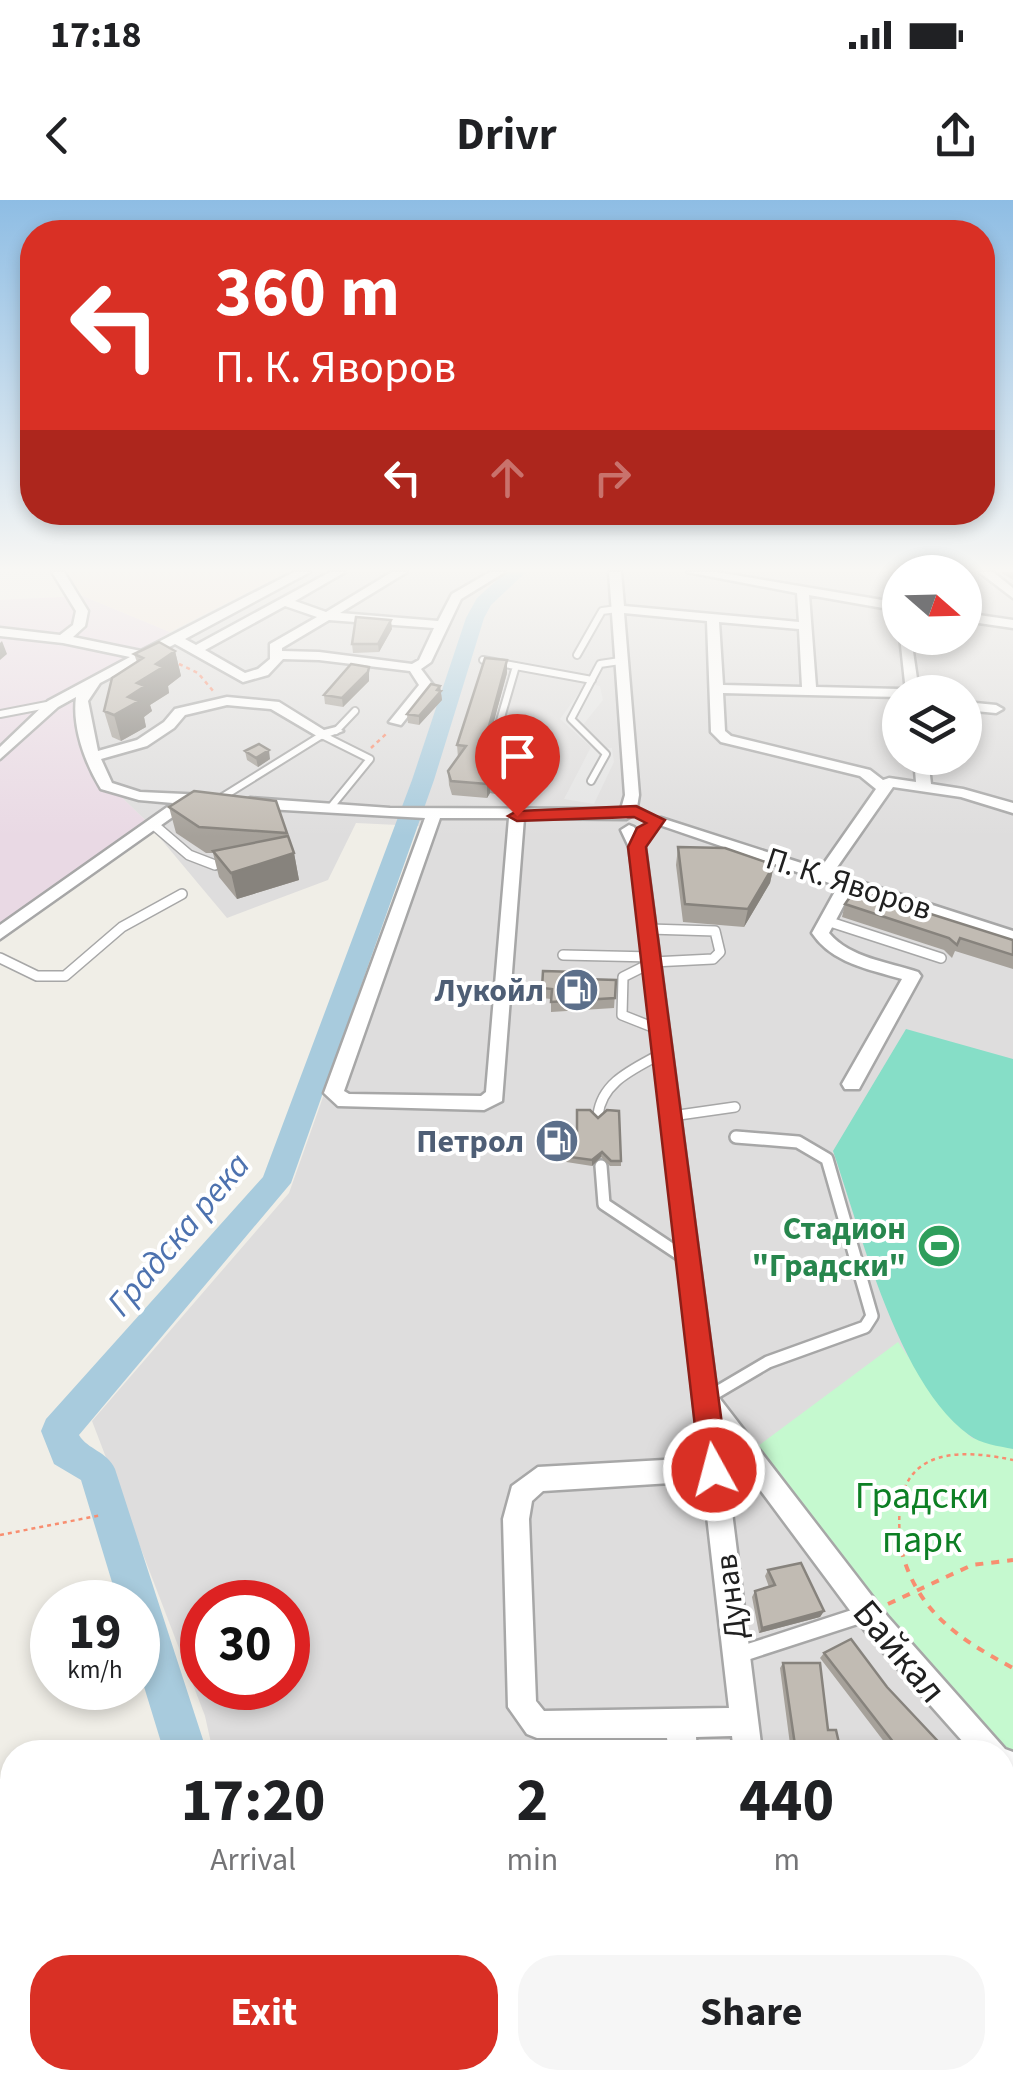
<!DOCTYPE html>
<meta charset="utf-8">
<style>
:root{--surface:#fff;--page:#f6f6f6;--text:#202124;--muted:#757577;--accent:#d93025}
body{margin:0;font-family:"Source Sans 3",sans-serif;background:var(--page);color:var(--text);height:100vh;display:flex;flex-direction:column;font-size:38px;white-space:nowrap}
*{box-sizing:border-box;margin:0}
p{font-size:32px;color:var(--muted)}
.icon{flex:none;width:55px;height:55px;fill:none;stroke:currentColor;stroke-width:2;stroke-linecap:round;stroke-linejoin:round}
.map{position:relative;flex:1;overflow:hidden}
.panel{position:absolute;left:0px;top:1540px;width:1015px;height:350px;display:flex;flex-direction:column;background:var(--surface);border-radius:40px 40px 0 0;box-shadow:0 5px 15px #0003}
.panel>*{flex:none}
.banner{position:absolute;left:20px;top:20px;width:975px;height:305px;border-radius:40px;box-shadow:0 5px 15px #0003;background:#d93025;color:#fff;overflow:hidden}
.needle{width:65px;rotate:110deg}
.buttons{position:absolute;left:882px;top:355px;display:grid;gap:20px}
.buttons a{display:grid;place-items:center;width:100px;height:100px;border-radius:50%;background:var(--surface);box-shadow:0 5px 15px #0003;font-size:50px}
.speed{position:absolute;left:30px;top:1380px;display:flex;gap:20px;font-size:50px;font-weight:700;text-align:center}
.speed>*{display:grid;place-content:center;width:130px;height:130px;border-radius:50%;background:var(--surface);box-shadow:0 5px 15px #0003;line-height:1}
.speed small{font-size:25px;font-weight:400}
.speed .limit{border:15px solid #d22;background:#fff;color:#111}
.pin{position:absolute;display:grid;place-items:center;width:85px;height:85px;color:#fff;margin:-102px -42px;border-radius:50% 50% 50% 0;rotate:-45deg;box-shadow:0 0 10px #0007}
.pin .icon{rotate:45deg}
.me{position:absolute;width:110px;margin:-55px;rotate:353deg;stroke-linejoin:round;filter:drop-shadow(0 0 8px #0008)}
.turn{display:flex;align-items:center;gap:35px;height:210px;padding:0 30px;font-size:45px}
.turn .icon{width:130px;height:130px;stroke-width:2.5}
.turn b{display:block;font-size:70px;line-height:85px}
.lanes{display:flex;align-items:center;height:95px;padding:0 30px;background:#0003;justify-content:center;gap:50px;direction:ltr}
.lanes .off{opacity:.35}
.eta{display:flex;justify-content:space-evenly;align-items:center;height:170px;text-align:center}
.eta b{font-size:60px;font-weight:700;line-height:70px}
.action{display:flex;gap:20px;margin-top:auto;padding:20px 30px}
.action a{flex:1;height:115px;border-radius:40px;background:var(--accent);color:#fff;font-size:40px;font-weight:700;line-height:115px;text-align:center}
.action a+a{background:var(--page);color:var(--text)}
.status{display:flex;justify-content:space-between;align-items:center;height:70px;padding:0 50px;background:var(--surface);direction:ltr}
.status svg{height:28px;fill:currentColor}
header{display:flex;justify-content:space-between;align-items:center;height:130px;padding:0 30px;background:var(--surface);font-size:45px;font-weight:700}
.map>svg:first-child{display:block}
.residential{fill:#dedddd;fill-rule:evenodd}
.industrial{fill:#e9d9e4}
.military{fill:#f2e4da}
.park{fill:#c5f9cf}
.pitch{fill:#86dec7}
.parking{fill:#e4e4e4}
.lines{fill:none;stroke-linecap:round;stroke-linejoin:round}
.river{fill:#a8cbdd;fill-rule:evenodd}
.service-far3-casing{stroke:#a7a7a7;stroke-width:10}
.service-far2-casing{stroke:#a7a7a7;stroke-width:12}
.service-far1-casing{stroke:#a7a7a7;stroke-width:16}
.service-casing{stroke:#a7a7a7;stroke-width:20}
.minor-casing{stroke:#a7a7a7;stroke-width:5}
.path-far1{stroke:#f88e70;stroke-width:2.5;stroke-dasharray:4 4;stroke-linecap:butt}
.path{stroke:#f88e70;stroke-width:4;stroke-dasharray:8 8;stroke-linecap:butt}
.service-far3{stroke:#fff;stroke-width:6}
.service-far2{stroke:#fff;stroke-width:9}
.service-far1{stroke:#fff;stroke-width:11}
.service{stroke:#fff;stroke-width:15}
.minor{fill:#fff;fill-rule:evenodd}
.wall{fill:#a6a19a}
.shaded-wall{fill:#87837d}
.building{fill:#c1bbb3;stroke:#87837d;stroke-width:2.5}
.route{fill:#d93025;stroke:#8d1f18;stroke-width:2.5}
.labels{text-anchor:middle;stroke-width:8;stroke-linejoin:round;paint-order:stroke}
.street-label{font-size:32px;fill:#202020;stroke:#fff}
.service-label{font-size:32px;font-weight:bold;fill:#4e5e75;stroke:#fff;text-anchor:end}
.leisure-label{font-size:32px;font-weight:bold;fill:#27864d;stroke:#fff;text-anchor:end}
.water-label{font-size:35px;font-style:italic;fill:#4d72af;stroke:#fff}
.near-park-label{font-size:38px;fill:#0d7f24;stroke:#fff}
.near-street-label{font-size:38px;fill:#202020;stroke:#fff}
</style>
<div class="status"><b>17:18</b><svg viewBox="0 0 49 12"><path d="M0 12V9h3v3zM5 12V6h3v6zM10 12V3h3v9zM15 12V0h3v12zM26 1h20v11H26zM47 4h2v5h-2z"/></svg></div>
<header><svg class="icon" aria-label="back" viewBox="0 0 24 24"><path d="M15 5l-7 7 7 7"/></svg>Drivr<svg class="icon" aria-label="share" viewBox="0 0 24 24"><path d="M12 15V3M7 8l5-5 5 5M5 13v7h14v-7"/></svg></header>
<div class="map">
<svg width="1013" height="1890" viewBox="0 0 1013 1890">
<rect width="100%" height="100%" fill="#f0eee7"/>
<path class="residential" d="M287,372H1013V1890H259L260,1878H1002V1552H213L205,1516L92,1221L289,993L419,626L356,623L328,680L227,718L145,620L106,582L79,493L170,432ZM900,372H965V438H900ZM900,492H965V558H900ZM202,1402H288V1488H202Z"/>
<path class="industrial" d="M83,396L170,432L79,493L106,582L145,620L0,723V400Z"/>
<path class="military" d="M64,372H287L170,432L83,396Z"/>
<path class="park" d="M898,1142L951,1219L972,1238L1013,1249V1553L994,1538L870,1401L758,1246Z"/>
<path class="pitch" d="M906,829L1013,859V1249C999,1246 980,1244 969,1235C898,1184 861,1032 833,951Z"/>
<path class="parking" d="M586,483L600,486L603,500L583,525L606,548H612L614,562L594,604L564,599L591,547L560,519Z"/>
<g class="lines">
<path class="river" d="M506,372H526L491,405L484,418L434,580L291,983L79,1235C88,1250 107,1251 115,1269L207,1552H164L138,1467V1402H118L81,1280L54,1264L41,1231L46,1219L263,977L412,580L466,418L477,398Z
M217,1878H267L266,1890H216Z"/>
<g class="service-far3-casing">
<path id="service-far3" d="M577,455L602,411L617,409
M483,460L592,480
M0,514L52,504
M336,531L355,511
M490,555L516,466
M591,581L606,554L571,519L600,464L620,461
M216,601L322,535L370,559L330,608"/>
</g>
<g class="service-far2-casing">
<path id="service-far2" d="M154,625L189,655L215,665
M827,721L941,758
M649,729L715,731L720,752L713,759L653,762L623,777L622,815L660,830
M563,755L653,757
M0,758L37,776H65L122,727L182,694
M598,915C602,880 637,868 664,852
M672,916L735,907
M736,937H743"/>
</g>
<g class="service-far1-casing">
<path id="service-far1" d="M601,966L604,1004L688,1060
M707,1198L768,1162L865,1127L872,1116L827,959L798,942L736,937"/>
</g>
<g class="service-casing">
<path id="service" d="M738,1455L864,1414"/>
</g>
<g class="minor-casing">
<path id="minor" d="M52,372H64L88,411L85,426L73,437L141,451L294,372H310L185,439L196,445L330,372H345L295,401L326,412L392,372H407L340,413L438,421L452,394L490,372H505L461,399L431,462L421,469L433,485L401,525L389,522L419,485L410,471L319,460L283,459L268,475L243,482L175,444L100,483L88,501L98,551L137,540L164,522L175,509L227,497L279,502L324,530L336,527L343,531L322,539L271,509L227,505L185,515L174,528L147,546L101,559L112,583L140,592L206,595L214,600L206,605L191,604L0,739V725L173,603L139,600L101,589C85,563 72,527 76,497L58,507L0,559V547L48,501L130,457L63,443L0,436V428L60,435L73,425L76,411ZM285,406L317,417L270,444V459L258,469L245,473L205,450ZM329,420L434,428L419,460L412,464L319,452L282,451V448Z
M609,372H621L624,406L799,422L797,393L687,372H716L900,403V411L809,395L816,487L900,489L906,492H900V497L723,493L725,531L731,536L870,570L883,580L889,578L916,582L914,558H928L931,584L963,589L1013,603V613L961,597L893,587L833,673L1013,731V743L852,690L829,733C850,758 888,762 918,772L921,776L859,889H845L842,884L902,779C868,769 832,763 812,733L838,686L648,621L651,618H661L820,669L876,589L860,576L721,542L711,532L707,421L624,413L639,595L636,613L626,619L524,618L502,901L484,910L338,906L324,893L425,618L250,608L242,603L250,598L390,608L621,609L625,595ZM719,422L799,429L802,487L723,485ZM440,618H509L486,892L481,896L349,894L344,891Z
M979,372H993L1013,388V398Z
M965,413L1013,420V428L965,421Z
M900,436L911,438L919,492H906Z
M965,502L996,505L1003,509L996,513L965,510Z
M629,625L634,627L645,647L717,1195L888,1417L1005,1549L1013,1552V1587L1002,1582V1552H972L869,1436L723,1240L762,1552H734L732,1536L696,1537L697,1552H669L667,1538H537L527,1534L508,1507L503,1319L512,1286L538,1267L700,1258L641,729L629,647L621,630ZM703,1281L729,1508L544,1511L536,1501L529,1319L532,1301L543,1291Z
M694,1878H728L729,1890H695Z
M770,1878H804L806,1890H772Z"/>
</g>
<path class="path-far1" d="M179,464L198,473L214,492
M371,548L387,533
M0,1335L102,1315
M902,1352C887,1261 934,1243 1013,1260"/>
<path class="path" d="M901,1349C917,1412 959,1439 1013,1468
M888,1404L972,1365L1013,1360"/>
<use href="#service-far3" class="service-far3"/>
<use href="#service-far2" class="service-far2"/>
<use href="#service-far1" class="service-far1"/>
<use href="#service" class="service"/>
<use href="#minor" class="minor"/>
</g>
<path class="wall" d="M1000,372H1013V380Z
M392,429L379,452L353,453L352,444Z
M175,451L181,476L168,486L169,493L150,505L152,511L144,517L146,527L121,541L112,537L104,511L137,462L134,454Z
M369,467V481L343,507L325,504L324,495Z
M507,473L483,560L506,578L495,594L490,593L487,598L452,595L449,585L448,571L458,558L457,545Z
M440,486L442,500L419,525L408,523L407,514Z
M245,551L270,559L258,567L247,560Z
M276,601L294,653L299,680L237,699L219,677L213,653H206L176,633L169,607Z
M678,647L774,665L770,683L744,727L683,722L676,665Z
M845,704L1013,740V769L955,751L952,758L944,750L842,717Z
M543,771L584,779L616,780L614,808L551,812V799L542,798Z
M549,930L621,961V966H610L601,957L592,966L547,959Z
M768,1370L824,1411L820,1417L759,1433L752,1397L755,1391L769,1387L765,1376Z
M824,1453L887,1487L948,1552H892L820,1458Z
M783,1463L828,1530L841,1552H791L780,1468Z"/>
<path class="shaded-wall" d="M391,420L392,429L379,452L378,444Z
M2,441L7,454L0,460V443Z
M175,451L181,476L168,486L169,493L150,505L152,511L144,517L146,527L121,541L114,515L128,497L137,483L156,464Z
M507,460V473L480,573V559Z
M369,467V481L343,507L342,498Z
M440,486L442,500L419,525V516Z
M269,550L270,559L258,567L256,558Z
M506,565V578L495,594V581Z
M490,580V593L487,598V584Z
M294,653L299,680L237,699L231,673Z
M774,665L770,683L744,727L748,709Z
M602,952L601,957L592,966V960Z
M824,1411L820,1417L759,1433L762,1428Z"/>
<path class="building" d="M356,417L391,420L378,444H352Z
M159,442L175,451L156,464L163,467L137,483L145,486L128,497L139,501L114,515L104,511L112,478L143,458L134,454Z
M485,458L507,460L480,559L506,565L495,581L490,580L487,584L451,581L448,571L466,546L457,545Z
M351,464L369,467L368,472L342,498L324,495Z
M431,484L440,486L437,490L441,491L419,516L407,514Z
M259,544L269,550L256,558L245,551Z
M194,591L276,601L287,633L199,627L169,607Z
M288,636L294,653L231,673L213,651Z
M678,647L725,648L774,665L748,709L685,704Z
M855,690L1013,740V755L960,738L957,745L949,738L845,704Z
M543,771L579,772L584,779L616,780L615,798L551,802L552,789L542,788Z
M577,910H590L598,918L607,910L619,911L621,961H611L602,952L592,960L548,954L549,930L577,931Z
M801,1363L824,1411L762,1428L755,1391L775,1385L768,1370Z
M851,1439L887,1487L948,1552H901L824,1453Z
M783,1463H820L828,1530H836L841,1552H796Z
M1002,1599L1013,1606L1002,1625Z"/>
<linearGradient id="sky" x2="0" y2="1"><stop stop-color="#8ebde4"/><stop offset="0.58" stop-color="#f8f7f4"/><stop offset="1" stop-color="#f8f7f4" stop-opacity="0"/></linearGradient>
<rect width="1013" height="637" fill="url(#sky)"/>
<path class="route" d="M636,606L665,620L646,647L728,1270L724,1279L714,1283L704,1279L700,1270L628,647L637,628L646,623L634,617L517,621L508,616L517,611Z"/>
<defs>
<g id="fuel-disc" transform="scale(2.25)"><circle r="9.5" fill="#5c6f8a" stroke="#fff"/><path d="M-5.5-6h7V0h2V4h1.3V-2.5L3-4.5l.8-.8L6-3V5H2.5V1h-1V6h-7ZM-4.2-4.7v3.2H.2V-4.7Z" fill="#fff"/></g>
<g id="stadium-disc" transform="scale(2.25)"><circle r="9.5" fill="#2e9e5b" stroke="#fff"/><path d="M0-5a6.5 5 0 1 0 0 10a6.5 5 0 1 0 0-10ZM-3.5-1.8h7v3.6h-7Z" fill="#fff"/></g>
</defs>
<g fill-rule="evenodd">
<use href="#fuel-disc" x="577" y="790"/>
<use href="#fuel-disc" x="557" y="941"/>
<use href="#stadium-disc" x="939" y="1046"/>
</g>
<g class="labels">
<g class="street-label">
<text transform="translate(849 683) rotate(18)" y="11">П. К. Яворов</text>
<text transform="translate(730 1397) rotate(-97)" y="11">Дунав</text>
</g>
<g class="service-label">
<text x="544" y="801">Лукойл</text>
<text x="524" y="952">Петрол</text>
</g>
<g class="leisure-label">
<text x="906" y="1039">Стадион<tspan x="906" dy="37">"Градски"</tspan></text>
</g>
<g class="water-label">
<text transform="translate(178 1034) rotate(-50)" y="12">Градска река</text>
</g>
<g class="near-park-label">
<text x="922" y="1308">Градски<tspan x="922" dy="44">парк</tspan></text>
</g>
<g class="near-street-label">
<text transform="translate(900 1451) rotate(50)" y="13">Байкал</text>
</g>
</g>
</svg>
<div class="buttons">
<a><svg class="needle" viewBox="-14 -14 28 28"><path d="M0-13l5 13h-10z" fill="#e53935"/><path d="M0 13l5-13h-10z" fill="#757577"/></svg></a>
<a><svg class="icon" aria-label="layers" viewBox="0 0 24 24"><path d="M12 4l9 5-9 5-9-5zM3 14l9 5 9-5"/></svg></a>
</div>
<div class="speed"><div>19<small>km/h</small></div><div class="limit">30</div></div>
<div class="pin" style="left:517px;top:616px;background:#d93025"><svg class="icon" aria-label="arrive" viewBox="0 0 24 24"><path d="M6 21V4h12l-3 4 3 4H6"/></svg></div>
<svg class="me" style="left:714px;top:1270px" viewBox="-20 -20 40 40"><circle r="17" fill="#d93025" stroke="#fff" stroke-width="3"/><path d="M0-11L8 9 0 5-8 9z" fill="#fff"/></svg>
<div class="banner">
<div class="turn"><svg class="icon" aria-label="left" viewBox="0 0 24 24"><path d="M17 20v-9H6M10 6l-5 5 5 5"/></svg><div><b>360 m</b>П. К. Яворов</div></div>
<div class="lanes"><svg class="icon" aria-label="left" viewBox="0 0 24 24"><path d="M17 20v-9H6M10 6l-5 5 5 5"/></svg><svg class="icon off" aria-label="ahead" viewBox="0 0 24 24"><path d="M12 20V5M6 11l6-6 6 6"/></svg><svg class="icon off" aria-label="right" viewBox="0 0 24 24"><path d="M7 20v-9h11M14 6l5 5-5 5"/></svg></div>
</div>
<section class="panel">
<div class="eta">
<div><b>17:20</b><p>Arrival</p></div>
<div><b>2</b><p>min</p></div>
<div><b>440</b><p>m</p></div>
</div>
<div class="action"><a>Exit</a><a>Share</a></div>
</section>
</div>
